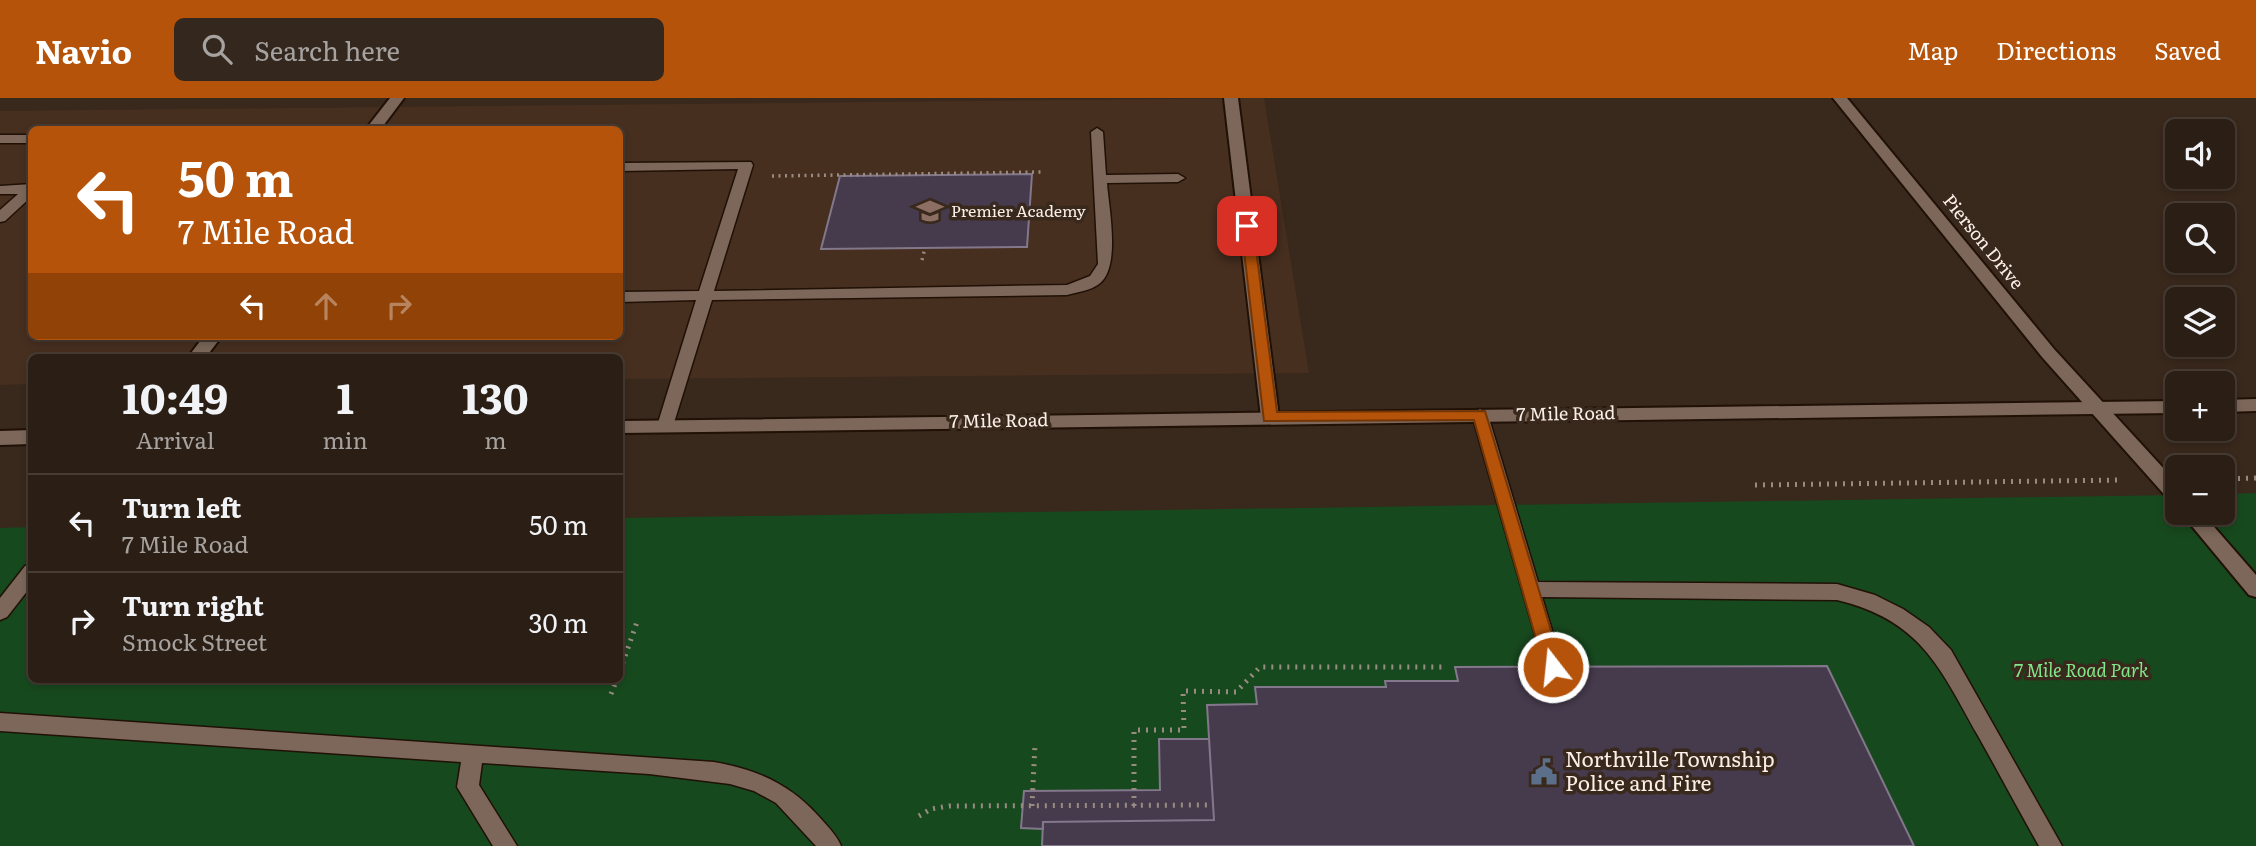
<!DOCTYPE html>
<meta charset="utf-8">
<style>
:root{--surface:#2b1e15;--page:#33271e;--text:#f1f3f6;--muted:#a6a2a0;--line:#473c34;--accent:#b45309}
body{margin:0;font-family:Literata,serif;background:var(--page);color:var(--text);height:100vh;display:flex;flex-direction:column;font-size:26px;white-space:nowrap}
*{box-sizing:border-box;margin:0}
p{font-size:23px;color:var(--muted)}
.icon{flex:none;width:38px;height:38px;fill:none;stroke:currentColor;stroke-width:2;stroke-linecap:round;stroke-linejoin:round}
.map{position:relative;flex:1;overflow:hidden}
.sheet{position:absolute;left:28px;top:256px;width:595px;height:329px;display:flex;flex-direction:column;background:var(--surface);border-radius:10px;box-shadow:0 4px 10px #0003,0 0 0 2px var(--line)}
.sheet>*{flex:none}
.top-card{position:absolute;left:28px;top:28px;width:595px;height:214px;border-radius:10px;box-shadow:0 4px 10px #0003,0 0 0 2px var(--line);background:#b45309;color:#fff;overflow:hidden}
.controls{position:absolute;left:2165px;top:21px;display:grid;gap:14px}
.controls a{display:grid;place-items:center;width:70px;height:70px;border-radius:10px;background:var(--surface);box-shadow:0 4px 10px #0003,0 0 0 2px var(--line);font-size:35px}
.pin{position:absolute;display:grid;place-items:center;width:60px;height:60px;color:#fff;margin:-30px;border-radius:14px;box-shadow:0 4px 10px #0006}
.me{position:absolute;width:77px;margin:-38px;rotate:344deg;stroke-linejoin:round;filter:drop-shadow(0 0 5px #0008)}
.turn{display:flex;align-items:center;gap:24px;height:147px;padding:0 35px;font-size:32px}
.turn .icon{width:91px;height:91px;stroke-width:2.5}
.turn b{display:block;font-size:49px;line-height:60px}
.lanes{display:flex;align-items:center;height:66px;padding:0 35px;background:#0003;justify-content:center;gap:35px;direction:ltr}
.lanes .off{opacity:.35}
.eta{display:flex;justify-content:space-evenly;align-items:center;height:119px;text-align:center}
.eta b{font-size:42px;font-weight:700;line-height:49px}
ul{padding:0;list-style:none}
li{display:flex;align-items:center;gap:21px;height:98px;padding:0 35px;border-top:2px solid var(--line)}
li div{flex:1}
li b{display:block;font-size:26px}
li em{font-style:normal}
header{display:flex;align-items:center;gap:42px;box-sizing:border-box;height:98px;padding:0 35px;background:var(--accent);color:#fff}
header strong{font-size:33px}
nav{display:flex;gap:38px;margin-inline-start:auto;font-size:24px}
.search{width:490px;height:63px;background:var(--page);display:flex;align-items:center;gap:18px;box-sizing:border-box;padding:0 24px;border-radius:10px;color:var(--muted);font-size:26px}
.map>svg:first-child{display:block}
.built{fill:#472f1f;fill-rule:evenodd}
.green{fill:#17491e}
.building{fill:#463b4d;stroke:#83778b;stroke-width:2}
.lines{fill:none;stroke-linecap:round;stroke-linejoin:round}
.service-casing{stroke:#201006;stroke-width:3}
.minor-casing{stroke:#201006;stroke-width:4}
.tertiary-casing{stroke:#201006;stroke-width:4}
.path-far1{stroke:#9a8b81;stroke-width:3.5;stroke-dasharray:2 4.5;stroke-linecap:butt}
.path{stroke:#9a8b81;stroke-width:5;stroke-dasharray:2 6;stroke-linecap:butt}
.service{fill:#7c675a;fill-rule:evenodd}
.minor{fill:#7c675a;fill-rule:evenodd}
.tertiary{fill:#7c675a;fill-rule:evenodd}
.route{fill:#b45309;stroke:#753606;stroke-width:2}
.labels{text-anchor:middle;stroke-width:7;stroke-linejoin:round;paint-order:stroke}
.far-poi-label{font-size:16px;fill:#fbefe7;stroke:#39281c;text-anchor:start}
.street-label{font-size:18px;fill:#fbefe7;stroke:#39281c}
.park-label{font-size:18px;font-style:italic;fill:#82e78b;stroke:#39281c}
.near-poi-label{font-size:21px;fill:#fbefe7;stroke:#39281c;text-anchor:start}
</style>
<header>
<strong>Navio</strong>
<div class="search"><svg class="icon" aria-label="search" viewBox="0 0 24 24"><circle cx="10" cy="10" r="6"/><path d="M15 15l6 6"/></svg>Search here</div>
<nav><a>Map</a><a>Directions</a><a>Saved</a></nav>
</header>
<div class="map">
<svg width="2256" height="748" viewBox="0 0 2256 748">
<rect width="100%" height="100%" fill="#39281c"/>
<path class="built" d="M1264,0L1309,275L620,281V259H32L31,286L0,287V13ZM32,32H620V238H32Z"/>
<path class="green" d="M2256,395V748H0V430L31,429L32,581H620V420L2177,397V415H2222L2223,396Z"/>
<path class="building" d="M1032,76L1027,149L821,151L840,78Z
M1827,568L1914,748H1042L1043,724L1214,722L1207,607L1257,606L1255,589H1386L1385,583H1458L1455,569Z
M1159,641H1209L1214,722L1043,724V731L1021,730L1024,693L1160,692Z"/>
<g class="lines">
<g class="service-casing">
<path id="service" d="M1097,30L1103,34L1106,77L1178,76L1185,80L1178,84L1107,85C1109,111 1121,170 1099,186C1090,193 1077,194 1067,197L712,202L673,328L665,334L659,332L657,328L696,202L620,204V194L699,193L738,71L620,73V65L751,64L753,67L714,193L1067,187L1090,178L1098,166L1091,34Z
M0,37H32V45H0Z
M32,86V98L5,123L0,124V112L18,96H0V88Z
M1480,311L1488,317L1538,484L1837,486L1875,497L1903,511L1929,529L1951,552L2062,748H2039C2018,711 1998,673 1977,636C1939,568 1920,522 1837,502L1542,499L1563,569L1560,575L1553,577L1546,575L1472,317Z
M32,466V487L7,519L0,522V500L25,468Z
M0,615L714,664C759,672 792,687 822,722C829,730 837,738 841,748H816L776,705L754,693L730,686L649,676L482,665L479,687L517,748H493L457,689L461,664L0,633Z"/>
</g>
<g class="minor-casing">
<path id="minor" d="M390,0H404L380,32H365Z
M1224,0H1238L1279,319L1277,323H1263L1261,319Z
M1833,0H1847L2054,251L2177,385V405L2170,403L2042,259Z
M204,238H222L206,259H188Z
M2181,415H2202L2256,477V499L2249,497Z"/>
</g>
<g class="tertiary-casing">
<path id="tertiary" d="M2256,301V313L2222,314V302Z
M2177,303V315L620,335V323Z
M32,332V346L0,347V333Z"/>
</g>
<path class="path-far1" d="M772,78L1041,74
M922,162L925,150"/>
<path class="path" d="M2222,381L2256,380
M1755,387L2121,382
M620,573L638,521
M611,596L617,581
M1032,708L1035,646
M1134,708V632H1184L1183,593L1236,594L1260,569H1445
M919,718L931,711L949,708L1212,707"/>
<use href="#service" class="service"/>
<use href="#minor" class="minor"/>
<use href="#tertiary" class="tertiary"/>
</g>
<path class="route" d="M1247,124L1253,128L1277,314L1485,313L1562,569L1560,574L1553,576L1547,574L1544,569L1474,322L1264,323L1241,128Z"/>
<defs>
<g id="school-bare" transform="scale(2.1)"><path d="M0-5L7-2L0 1L-7-2ZM-4 1L0 2.5L4 1V4Q0 6-4 4Z" fill="#8d6e63" stroke="#39281c" stroke-width="2.5" paint-order="stroke"/></g>
<g id="civic-bare" transform="scale(2.1)"><path d="M-.6-6.5H3V-4.5H.6V-3L4-1V1h2V6H-6V1h2V-1L-.6-3ZM-1.2 2.5V6h2.4V2.5Z" fill="#5c6f8a" stroke="#39281c" stroke-width="2.5" paint-order="stroke"/></g>
</defs>
<g fill-rule="evenodd">
<use href="#school-bare" x="930" y="113"/>
<use href="#civic-bare" x="1544" y="674"/>
</g>
<g class="labels">
<g class="far-poi-label">
<text x="951" y="119">Premier Academy</text>
</g>
<g class="street-label">
<text transform="translate(1983 144) rotate(51)" y="6">Pierson Drive</text>
<text transform="translate(1566 316) rotate(-1)" y="6">7 Mile Road</text>
<text transform="translate(999 323) rotate(-1)" y="6">7 Mile Road</text>
</g>
<g class="park-label">
<text x="2081" y="579">7 Mile Road Park</text>
</g>
<g class="near-poi-label">
<text x="1565" y="669">Northville Township<tspan x="1565" dy="24">Police and Fire</tspan></text>
</g>
</g>
</svg>
<div class="controls">
<a><svg class="icon" aria-label="sound" viewBox="0 0 24 24"><path d="M4 9h4l5-4v14l-5-4H4zM17 9q2 3 0 6"/></svg></a>
<a><svg class="icon" aria-label="search" viewBox="0 0 24 24"><circle cx="10" cy="10" r="6"/><path d="M15 15l6 6"/></svg></a>
<a><svg class="icon" aria-label="layers" viewBox="0 0 24 24"><path d="M12 4l9 5-9 5-9-5zM3 14l9 5 9-5"/></svg></a>
<a>+</a>
<a>−</a>
</div>
<div class="pin" style="left:1247px;top:128px;background:#d93025"><svg class="icon" aria-label="arrive" viewBox="0 0 24 24"><path d="M6 21V4h12l-3 4 3 4H6"/></svg></div>
<svg class="me" style="left:1553px;top:569px" viewBox="-20 -20 40 40"><circle r="17" fill="#b45309" stroke="#fff" stroke-width="3"/><path d="M0-11L8 9 0 5-8 9z" fill="#fff"/></svg>
<div class="top-card">
<div class="turn"><svg class="icon" aria-label="left" viewBox="0 0 24 24"><path d="M17 20v-9H6M10 6l-5 5 5 5"/></svg><div><b>50 m</b>7 Mile Road</div></div>
<div class="lanes"><svg class="icon" aria-label="left" viewBox="0 0 24 24"><path d="M17 20v-9H6M10 6l-5 5 5 5"/></svg><svg class="icon off" aria-label="ahead" viewBox="0 0 24 24"><path d="M12 20V5M6 11l6-6 6 6"/></svg><svg class="icon off" aria-label="right" viewBox="0 0 24 24"><path d="M7 20v-9h11M14 6l5 5-5 5"/></svg></div>
</div>
<section class="sheet">
<div class="eta">
<div><b>10:49</b><p>Arrival</p></div>
<div><b>1</b><p>min</p></div>
<div><b>130</b><p>m</p></div>
</div>
<ul>
<li><svg class="icon" aria-label="left" viewBox="0 0 24 24"><path d="M17 20v-9H6M10 6l-5 5 5 5"/></svg><div><b>Turn left</b><p>7 Mile Road</p></div><em>50 m</em></li>
<li><svg class="icon" aria-label="right" viewBox="0 0 24 24"><path d="M7 20v-9h11M14 6l5 5-5 5"/></svg><div><b>Turn right</b><p>Smock Street</p></div><em>30 m</em></li>
</ul>
</section>
</div>
